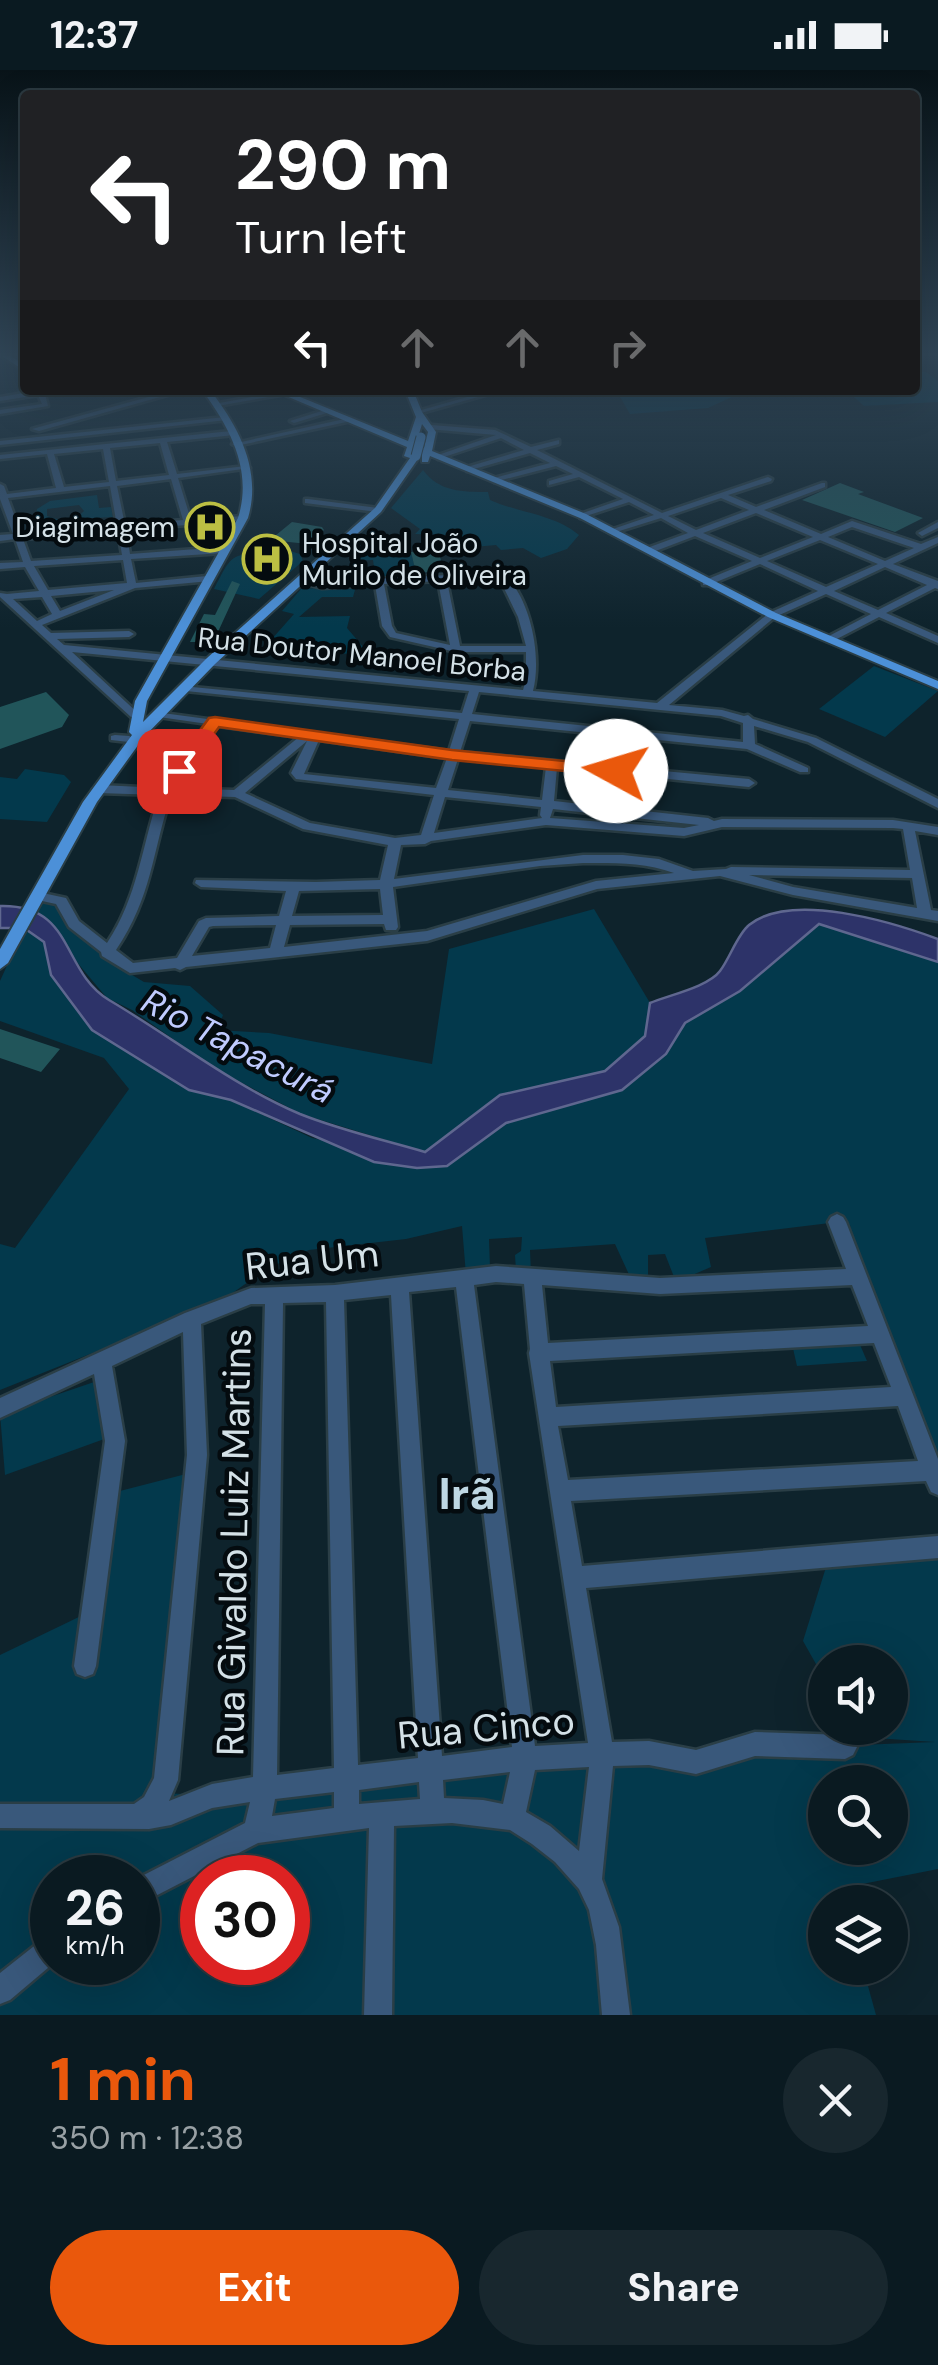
<!DOCTYPE html>
<meta charset="utf-8">
<style>
:root{--surface:#0a1a21;--page:#18272e;--text:#f1f3f6;--muted:#99a1a5;--line:#2a383f;--accent:#ea580c}
body{margin:0;font-family:"DM Sans",sans-serif;background:var(--page);color:var(--text);height:100vh;display:flex;flex-direction:column;font-size:38px;white-space:nowrap}
*{box-sizing:border-box;margin:0}
p{font-size:32px;color:var(--muted)}
.icon{flex:none;width:55px;height:55px;fill:none;stroke:currentColor;stroke-width:2;stroke-linecap:round;stroke-linejoin:round}
.map{position:relative;height:1945px;overflow:hidden}
.details{display:flex;flex-direction:column;background:var(--surface);flex:1}
.details>*{flex:none}
.guide{position:absolute;left:20px;top:20px;width:900px;height:305px;border-radius:10px;box-shadow:0 10px 40px #0002,0 0 0 2px var(--line);background:#202124;color:#fff;overflow:hidden}
.buttons{position:absolute;left:808px;top:1575px;display:grid;gap:20px}
.buttons a{display:grid;place-items:center;width:100px;height:100px;border-radius:50%;background:var(--surface);box-shadow:0 10px 40px #0002,0 0 0 2px var(--line);font-size:50px}
.speed{position:absolute;left:30px;top:1785px;display:flex;gap:20px;font-size:50px;font-weight:700;text-align:center}
.speed>*{display:grid;place-content:center;width:130px;height:130px;border-radius:50%;background:var(--surface);box-shadow:0 10px 40px #0002,0 0 0 2px var(--line);line-height:1}
.speed small{font-size:25px;font-weight:400}
.speed .limit{border:15px solid #d22;background:#fff;color:#111}
.pin{position:absolute;display:grid;place-items:center;width:85px;height:85px;color:#fff;margin:-42px;border-radius:20px;box-shadow:0 5px 15px #0006}
.me{position:absolute;width:110px;margin:-55px;rotate:276deg;stroke-linejoin:round;filter:drop-shadow(0 0 8px #0008)}
.turn{display:flex;align-items:center;gap:35px;height:210px;padding:0 50px;font-size:45px}
.turn .icon{width:130px;height:130px;stroke-width:2.5}
.turn b{display:block;font-size:70px;line-height:85px}
.lanes{display:flex;align-items:center;height:95px;padding:0 50px;background:#0003;justify-content:center;gap:50px;direction:ltr}
.lanes .off{opacity:.35}
.round{display:grid;place-items:center;flex:none;width:105px;height:105px;border-radius:52px;background:var(--page)}
.headline{display:flex;align-items:center;justify-content:space-between;height:170px;padding:0 50px}
h1{font-size:60px;font-weight:700;line-height:75px;color:var(--accent)}
.button{display:flex;gap:20px;margin-top:auto;padding:20px 50px}
.button a{flex:1;height:115px;border-radius:60px;background:var(--accent);color:#fff;font-size:40px;font-weight:700;line-height:115px;text-align:center}
.button a+a{background:var(--page);color:var(--text)}
.status{display:flex;justify-content:space-between;align-items:center;height:70px;padding:0 50px;background:var(--surface);direction:ltr}
.status svg{height:28px;fill:currentColor}
.map>svg:first-child{display:block}
.green{fill:#03394c;fill-rule:evenodd}
.water{fill:#2d3369;stroke:#5f678f;stroke-width:2.5}
.building{fill:#21555a}
.lines{fill:none;stroke-linecap:round;stroke-linejoin:round}
.minor-casing{stroke:#2a3e46;stroke-width:5}
.major-casing{stroke:#2a3e46;stroke-width:4}
.minor{fill:#39587b;fill-rule:evenodd}
.major{fill:#4c90d8;fill-rule:evenodd}
.major-bridge-casing{stroke:#2a3e46;stroke-width:11;stroke-linecap:butt}
.major-bridge{stroke:#4c90d8;stroke-width:9}
.route{fill:#ea580c;stroke:#983908;stroke-width:2.5}
.labels{text-anchor:middle;stroke-width:9;stroke-linejoin:round;paint-order:stroke}
.far-poi-label{font-size:28px;fill:#d4e1e7;stroke:#040b0f;text-anchor:end}
.far-street-label{font-size:28px;fill:#d4e1e7;stroke:#040b0f}
.water-label{font-size:35px;font-style:italic;fill:#c0cbff;stroke:#040b0f}
.near-street-label{font-size:38px;fill:#d4e1e7;stroke:#040b0f}
.near-quarter-label{font-size:45px;font-weight:bold;fill:#bed7e3;stroke:#040b0f}
</style>
<div class="status"><b>12:37</b><svg viewBox="0 0 49 12"><path d="M0 12V9h3v3zM5 12V6h3v6zM10 12V3h3v9zM15 12V0h3v12zM26 1h20v11H26zM47 4h2v5h-2z"/></svg></div>
<div class="map">
<svg width="938" height="1945" viewBox="0 0 938 1945">
<rect width="100%" height="100%" fill="#0e232c"/>
<path class="green" d="M915,302H926L938,311V332L864,336L846,320H915Z
M616,320H690L734,326L708,338L630,344Z
M423,400C439,422 463,422 488,422L490,430C519,443 554,444 579,465L567,479L541,488L523,478L501,480L496,475L451,479L447,465L415,464L420,459L391,438Z
M97,425L99,438L111,437L113,447L75,449L84,441L79,435L47,439V446L60,450L47,452V461L34,462L37,439L50,431Z
M280,478L300,484L303,491L259,529L214,519C232,484 231,482 271,486Z
M411,482L417,506L351,511L350,502L375,504L373,490L353,491L351,484Z
M356,516L353,527H322L299,547L350,546L347,558L370,585L263,579L294,544L282,541L301,519Z
M874,596L938,621L885,667L819,639Z
M25,699L64,705L71,712L47,752L0,749V707L17,709Z
M39,828L59,832L85,868L122,899L144,912L190,916L223,945L217,960L269,963L432,994L449,879L594,839L650,933L645,966L605,1001L500,1025L425,1082L301,1044L214,998L132,940L107,928L33,840Z
M819,854L938,891V1401L854,1176L850,1155L830,1153L705,1168L711,1197L676,1212L665,1184L648,1185V1210L632,1211L615,1174L530,1180L531,1204L516,1201L515,1185L521,1181L522,1167L489,1169L490,1197L466,1205L462,1156L406,1169L309,1180L266,1199L220,1232L0,1320V1174L15,1178L129,1019L104,988L0,951V911L24,858L44,872L51,905L95,962L189,1020L231,1030L312,1068L448,1096L506,1053L622,1020L666,984L685,953Z
M858,1270L867,1291L797,1296L792,1274Z
M97,1311L107,1368L5,1405L0,1344Z
M186,1404L152,1723L259,1726L633,1684L935,1672L859,1667L853,1658H890V1592H825V1610L803,1571L827,1494L938,1481V1799L842,1818L845,1832H825V1898H863L876,1945H0V1585L83,1545L116,1422ZM825,1712H890V1778H825ZM52,1808H138V1892H52ZM202,1808H288V1892H202Z"/>
<path class="water" d="M0,836C75,834 60,900 109,930C172,967 232,1015 300,1044C340,1060 384,1070 425,1082L500,1025L605,1001L645,966L650,933C669,925 708,917 720,901C730,888 737,865 749,855C791,821 892,852 938,869V892L819,854L740,921L685,953L666,984L622,1020L506,1053L447,1096L417,1098L374,1092L231,1030L189,1020L92,960L51,905L44,872L24,858H0Z"/>
<path class="building" d="M840,413L864,422L858,424L923,448L895,462L802,430Z
M292,452L322,457L324,460L308,474L270,470Z
M438,480L444,501L416,503L411,482Z
M232,511L240,514L217,564H208L204,572H190L204,544L215,545Z
M46,622L69,645L62,657L0,679V637Z
M0,959L60,979L41,1002L0,988Z"/>
<g class="lines">
<g class="minor-casing">
<path id="minor" d="M42,320H57L45,324L48,336L0,344V340L42,334L38,325L0,331V327Z
M82,320H89L91,323L86,324Z
M174,320H185L39,361L32,359Z
M492,320H503L421,343L418,341Z
M284,321L286,324L217,336L214,334Z
M328,339L330,342L294,353L290,351Z
M225,347L227,350L0,375V371Z
M349,348L351,351L236,376L232,374Z
M431,355L495,360L531,377L559,370V374L537,380L662,443L768,407L772,409L771,411L728,425L756,437L822,413H825V417L764,440L821,464L852,451L921,474L938,467V473L893,494L938,511V519L935,518L886,543L938,566V573L879,547L833,571H827V567L871,544L826,524L775,547L669,635L722,640L744,646L748,645L753,649L816,668L938,729V738L808,672L754,656L755,674L808,698V702H800L747,679L470,651L460,682L749,709L755,713L749,717L557,698L554,731L708,748L714,751L722,749L893,750L938,757V765L915,761L931,840L938,841V851L793,825L720,806L597,819L427,871L186,897L180,900L175,898L130,903L102,886L101,882L69,857L56,834L33,829L31,826L33,823L38,822L66,828L79,851L107,873C138,827 142,775 159,725L99,723L93,719L99,715L163,718L178,692L208,654L159,647L154,644L155,642L449,681L459,649L186,621L181,618L182,616L462,643L469,621L72,582L140,645L131,647L0,527V523L7,524L39,521L25,497L0,499V493L23,492L15,469L0,471V465L13,464L0,429V414L4,416L7,424L56,418L47,384L0,389V385L231,361L234,365L167,372L177,404L246,396L250,398L178,408L191,450L243,446L247,448L246,450L126,460L130,484L223,477L227,480L223,483L131,489L136,513L207,506L210,507V511L135,518L42,555L51,563L129,561L134,564L129,567L57,569L64,575L523,620L526,609V582H456L390,567L382,556L375,515L322,518L296,511L301,508L322,512L502,502C531,527 542,587 533,621L657,633L769,543L818,521L760,494L709,515H703V511L752,491L695,466L653,482H647V478L688,463L661,448L613,463V459L654,445L629,432L580,448V444L623,429L579,407L549,415V411L573,404L556,396L494,412V408L550,393L530,383L467,401V397L524,380L501,368L438,389V385L496,365L428,359ZM160,373L169,405L116,411L110,378ZM103,379L109,412L64,417L54,384ZM171,409L183,450L125,455L117,416ZM110,416L117,456L21,464L8,428ZM721,428L749,440L696,460L668,446ZM756,443L813,467L760,488L703,463ZM852,457L914,478L885,491L828,467ZM118,461L122,485L31,491L23,469ZM820,470L878,494L826,517L767,491ZM123,490L127,513L48,520L34,496ZM885,497L927,515L878,540L834,521ZM499,508L518,547L526,576H460L447,511ZM438,511L450,575L396,563L392,556L384,514ZM114,520L60,541L51,526ZM42,527L52,544L37,551L13,529ZM479,622L721,646L743,653V672L472,644ZM218,656L299,667L234,720L174,718L187,696ZM319,670L447,688L436,718L304,704ZM307,671L291,703L296,709L434,725L421,765L395,768L310,753L245,723ZM458,689L546,697L542,730L448,720ZM171,725L235,727L303,759L388,775L380,810L316,812L196,810L195,813L201,817L286,821L279,846L206,848L199,851L177,888L133,893L116,880C152,827 152,783 171,725ZM445,727L541,737L540,745L542,748L434,763ZM553,739L699,755L684,758L550,748ZM546,755L684,766L722,757L893,758L903,759L910,800L731,797L726,799L693,801L659,789L623,785H583L394,809L401,775L425,774L431,771ZM583,793C614,793 644,792 674,803L596,811L427,861L284,877L290,855L384,854L386,860H396L398,857L393,817L540,796ZM749,805L912,808L917,838L793,817ZM380,819L383,845L292,846L299,821ZM276,855L270,878L192,886L209,857L213,856Z
M308,429L378,438L382,440L378,442L305,433V429Z
M938,452V458L922,466L918,463Z
M115,665L129,666L135,669L129,672L111,670V666Z
M837,1144L843,1147L846,1152L938,1389V1425L931,1422L926,1411L571,1431L582,1496L938,1466V1488L586,1518L612,1672L649,1671L696,1680L755,1662L845,1665L853,1669L857,1677L853,1685L845,1689L755,1686L696,1704L649,1695L613,1696L602,1809L619,1857L630,1945H602L596,1875L589,1840L579,1819L555,1792L532,1774L510,1760L452,1753L394,1756L392,1945H364L369,1758L258,1773L138,1835V1808L245,1753L250,1732L212,1738L171,1755L149,1759L0,1758V1734H134L144,1727L154,1708L187,1385L183,1262L112,1296L125,1371L96,1596L93,1604L85,1607L77,1604L74,1596L105,1371L94,1304L0,1348V1328L185,1243L251,1218L335,1215L496,1196L660,1208L846,1199L828,1152L831,1147ZM496,1212L524,1214L530,1279L529,1283L588,1673L535,1676L474,1215ZM542,1215L660,1224L852,1215L868,1256L548,1273ZM456,1217L512,1677L442,1686L409,1222ZM391,1225L418,1688L358,1695L344,1230ZM326,1232L334,1698L277,1705L283,1233ZM251,1234H265L253,1707L212,1714L169,1731L178,1710L207,1385L201,1254ZM874,1273L891,1317L556,1337L550,1291ZM898,1336L918,1391L568,1410L558,1356ZM589,1697L579,1781L550,1756L526,1742L535,1700ZM510,1702L503,1734L483,1730L444,1728L443,1710ZM419,1712L420,1729L359,1734V1720ZM334,1722V1738L272,1746L275,1729Z
M52,1865V1892H55L10,1930L0,1934V1903L43,1869Z"/>
</g>
<g class="major-casing">
<path id="major" d="M2,286H11L25,296V301Z
M202,320H210C239,357 262,401 248,448L147,631L143,652L207,588L375,438L410,388L404,386L407,377L272,320H283L408,371L416,347L405,320H413L422,342L436,362L432,381L586,444L776,543L938,611V619L768,547L580,448L430,386L428,392H422V383L414,380L413,384L420,386L381,442L215,594L144,667L97,732L8,893L0,899V879L83,732L132,665L129,662L135,631L238,448C253,400 230,358 202,320ZM422,354L428,362L424,378L416,374Z"/>
</g>
<use href="#minor" class="minor"/>
<use href="#major" class="major"/>
<g class="major-bridge-casing">
<path id="major-bridge" d="M416,386L421,367"/>
</g>
<use href="#major-bridge" class="major-bridge"/>
</g>
<linearGradient id="sky" x2="0" y2="1"><stop stop-color="#081318"/><stop offset="0.51" stop-color="#304556"/><stop offset="1" stop-color="#304556" stop-opacity="0"/></linearGradient>
<rect width="938" height="558" fill="url(#sky)"/>
<path class="route" d="M215,647L452,680L616,696L625,701L616,706L452,690L219,657L185,704H173V697L209,648Z"/>
<defs>
<g id="hospital-ring" transform="scale(2.5)"><circle r="9.5" fill="#040b0f" stroke="#bcbf43" stroke-width="1.5"/><path d="M-5-5h3v3.5h4V-5h3V5h-3V1.5h-4V5h-3Z" fill="#bcbf43"/></g>
</defs>
<g fill-rule="evenodd">
<use href="#hospital-ring" x="210" y="457"/>
<use href="#hospital-ring" x="267" y="489"/>
</g>
<g class="labels">
<g class="far-poi-label">
<text x="175" y="467">Diagimagem</text>
<text x="302" y="483" text-anchor="start">Hospital João<tspan x="302" dy="32">Murilo de Oliveira</tspan></text>
</g>
<g class="far-street-label">
<text transform="translate(362 584) rotate(6)" y="10">Rua Doutor Manoel Borba</text>
</g>
<g class="water-label">
<text transform="translate(238 976) rotate(27)" y="12">Rio Tapacurá</text>
</g>
<g class="near-street-label">
<text transform="translate(312 1190) rotate(-6)" y="13">Rua Um</text>
<text transform="translate(234 1472) rotate(-89)" y="13">Rua Givaldo Luiz Martins</text>
<text transform="translate(486 1658) rotate(-5)" y="13">Rua Cinco</text>
</g>
<g class="near-quarter-label">
<text x="467" y="1439">Irã</text>
</g>
</g>
</svg>
<div class="buttons">
<a><svg class="icon" aria-label="sound" viewBox="0 0 24 24"><path d="M4 9h4l5-4v14l-5-4H4zM17 9q2 3 0 6"/></svg></a>
<a><svg class="icon" aria-label="search" viewBox="0 0 24 24"><circle cx="10" cy="10" r="6"/><path d="M15 15l6 6"/></svg></a>
<a><svg class="icon" aria-label="layers" viewBox="0 0 24 24"><path d="M12 4l9 5-9 5-9-5zM3 14l9 5 9-5"/></svg></a>
</div>
<div class="speed"><div>26<small>km/h</small></div><div class="limit">30</div></div>
<div class="pin" style="left:179px;top:701px;background:#d93025"><svg class="icon" aria-label="arrive" viewBox="0 0 24 24"><path d="M6 21V4h12l-3 4 3 4H6"/></svg></div>
<svg class="me" style="left:616px;top:701px" viewBox="-20 -20 40 40"><circle r="19" fill="#fff"/><path d="M0-13L10 11 0 6-10 11z" fill="#ea580c"/></svg>
<div class="guide">
<div class="turn"><svg class="icon" aria-label="left" viewBox="0 0 24 24"><path d="M17 20v-9H6M10 6l-5 5 5 5"/></svg><div><b>290 m</b>Turn left</div></div>
<div class="lanes"><svg class="icon" aria-label="left" viewBox="0 0 24 24"><path d="M17 20v-9H6M10 6l-5 5 5 5"/></svg><svg class="icon off" aria-label="ahead" viewBox="0 0 24 24"><path d="M12 20V5M6 11l6-6 6 6"/></svg><svg class="icon off" aria-label="ahead" viewBox="0 0 24 24"><path d="M12 20V5M6 11l6-6 6 6"/></svg><svg class="icon off" aria-label="right" viewBox="0 0 24 24"><path d="M7 20v-9h11M14 6l5 5-5 5"/></svg></div>
</div>
</div>
<section class="details">
<div class="headline"><div><h1>1 min</h1><p>350 m · 12:38</p></div><a class="round"><svg class="icon" aria-label="close" viewBox="0 0 24 24"><path d="M6 6l12 12M18 6L6 18"/></svg></a></div>
<div class="button"><a>Exit</a><a>Share</a></div>
</section>
